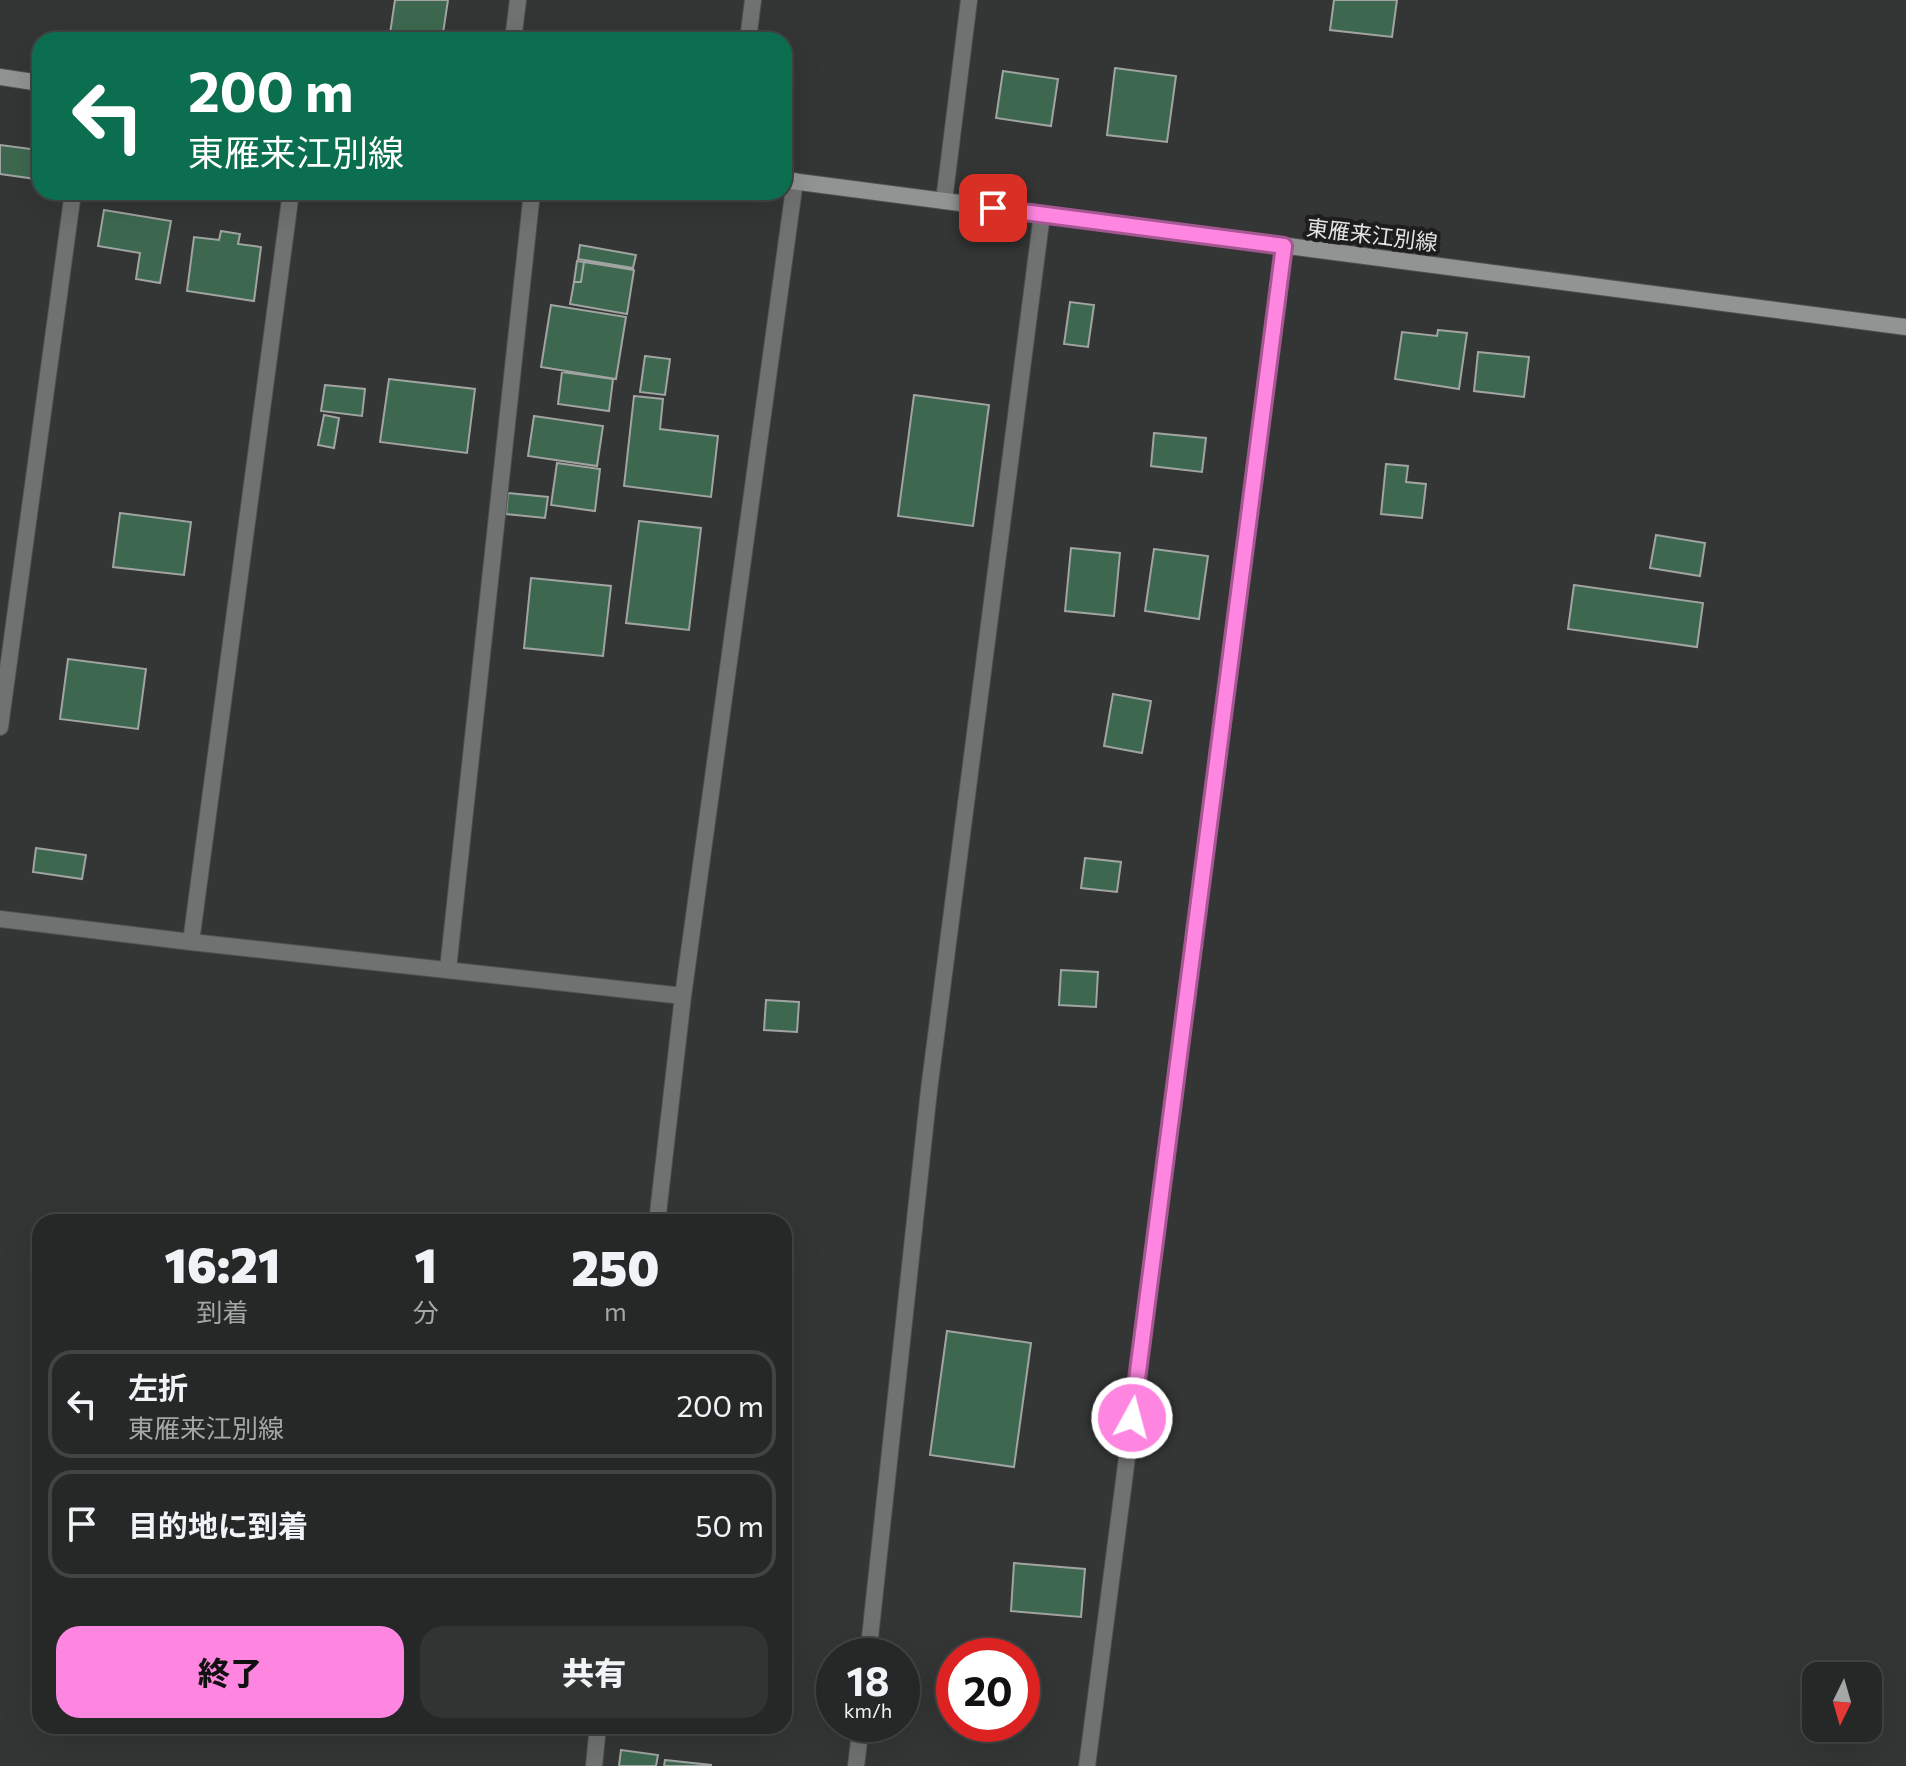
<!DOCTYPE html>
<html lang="ja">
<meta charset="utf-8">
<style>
:root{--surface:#262827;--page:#323433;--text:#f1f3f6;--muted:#a4a6a7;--line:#424444;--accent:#fe86e1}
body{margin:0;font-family:Commissioner,"Noto Sans JP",sans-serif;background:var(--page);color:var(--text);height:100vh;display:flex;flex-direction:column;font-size:30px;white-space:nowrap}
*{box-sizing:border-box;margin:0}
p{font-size:26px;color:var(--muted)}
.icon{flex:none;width:44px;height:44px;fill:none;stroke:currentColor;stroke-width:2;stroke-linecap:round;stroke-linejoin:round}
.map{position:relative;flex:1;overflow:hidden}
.drawer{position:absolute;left:32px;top:1214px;width:760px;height:520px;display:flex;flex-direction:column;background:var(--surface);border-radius:24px;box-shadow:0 8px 32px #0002,0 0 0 2px var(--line)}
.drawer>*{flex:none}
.top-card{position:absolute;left:32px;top:32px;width:760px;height:168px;border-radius:24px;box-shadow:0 8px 32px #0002,0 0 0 2px var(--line);background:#0b6e4f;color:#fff;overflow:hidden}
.needle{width:52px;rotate:185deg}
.tools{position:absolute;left:1802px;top:1662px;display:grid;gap:16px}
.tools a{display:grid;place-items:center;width:80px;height:80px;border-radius:16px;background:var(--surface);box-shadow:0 8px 32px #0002,0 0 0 2px var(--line);font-size:40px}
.speed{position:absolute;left:816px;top:1638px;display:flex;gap:16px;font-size:40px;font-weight:700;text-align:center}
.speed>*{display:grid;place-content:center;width:104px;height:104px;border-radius:50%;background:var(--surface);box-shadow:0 8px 32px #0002,0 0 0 2px var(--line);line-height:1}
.speed small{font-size:20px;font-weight:400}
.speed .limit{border:12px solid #d22;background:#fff;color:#111}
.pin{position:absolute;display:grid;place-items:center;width:68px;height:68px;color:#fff;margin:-34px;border-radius:16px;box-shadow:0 4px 12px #0006}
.me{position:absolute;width:88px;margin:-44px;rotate:7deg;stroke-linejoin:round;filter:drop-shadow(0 0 6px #0008)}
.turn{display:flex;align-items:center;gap:28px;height:168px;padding:0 24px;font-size:36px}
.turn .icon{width:104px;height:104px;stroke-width:2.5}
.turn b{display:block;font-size:56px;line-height:68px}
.eta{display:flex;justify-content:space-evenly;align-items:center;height:136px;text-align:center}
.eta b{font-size:48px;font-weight:800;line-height:56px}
.action{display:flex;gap:16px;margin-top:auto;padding:16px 24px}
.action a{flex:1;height:92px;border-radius:24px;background:var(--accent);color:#111;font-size:32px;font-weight:800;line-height:92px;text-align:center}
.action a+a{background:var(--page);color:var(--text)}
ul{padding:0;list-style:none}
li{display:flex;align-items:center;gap:24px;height:108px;margin:0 16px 12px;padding:0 8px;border:4px solid var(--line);border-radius:24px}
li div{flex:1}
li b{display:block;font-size:30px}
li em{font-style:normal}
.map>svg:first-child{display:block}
.building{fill:#3d684f;stroke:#a1a4a2;stroke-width:2}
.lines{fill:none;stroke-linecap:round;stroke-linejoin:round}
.service-casing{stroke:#4f5250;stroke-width:18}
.secondary-casing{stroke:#4f5250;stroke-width:18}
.service{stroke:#707271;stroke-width:16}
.secondary{stroke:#919492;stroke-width:16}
.route-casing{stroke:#a55792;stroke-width:20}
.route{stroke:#fe86e1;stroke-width:14}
.labels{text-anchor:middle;stroke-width:8;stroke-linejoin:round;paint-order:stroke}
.street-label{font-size:22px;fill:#e3e5e3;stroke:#1c1d1c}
</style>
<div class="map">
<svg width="1906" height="1766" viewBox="0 0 1906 1766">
<rect width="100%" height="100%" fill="#333634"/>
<path class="building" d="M395,0H448L442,40H389Z
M1334,0H1397L1392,37L1330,30Z
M1115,68L1176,76L1167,142L1107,135Z
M1003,71L1058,79L1051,126L996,118Z
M0,145L39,150L36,179L0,174Z
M104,210L171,221L160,283L136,279L140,253L98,246Z
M221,231L240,234L238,244L261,247L254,301L187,291L194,237L219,240Z
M580,245L636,255L633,268L578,259Z
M577,261L584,262L581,282H574Z
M584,262L634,270L627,314L570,304L574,282H581Z
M1070,302L1094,305L1088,347L1064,344Z
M551,305L626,317L616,379L541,367Z
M1438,330L1467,333L1459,389L1395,379L1402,332L1437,336Z
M1478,352L1529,357L1524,397L1474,391Z
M645,356L670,359L665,395L640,392Z
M562,372L613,379L609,411L558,404Z
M389,379L475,389L467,453L380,442Z
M325,385L365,389L362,416L321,411Z
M914,395L989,405L973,526L898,516Z
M634,396L663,399L660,429L718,436L711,497L624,486Z
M324,415L339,418L334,448L318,445Z
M534,416L603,426L597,466L528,456Z
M1154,433L1206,438L1202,472L1151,466Z
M557,463L600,469L595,511L551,505Z
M1386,464L1408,466L1406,482L1426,484L1422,518L1381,514Z
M508,493L548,497L545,518L506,514Z
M120,513L191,522L184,575L113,567Z
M639,521L701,528L689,630L626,623Z
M1656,535L1705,543L1700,576L1650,568Z
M1071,548L1120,553L1114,616L1065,611Z
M1154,549L1208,556L1199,619L1145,611Z
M531,578L611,586L603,656L524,648Z
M1574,585L1703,603L1697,647L1568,629Z
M68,659L146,669L138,729L60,719Z
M1113,694L1151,701L1142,753L1104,746Z
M36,848L86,855L82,879L33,872Z
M1085,858L1121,862L1117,892L1081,888Z
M1061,970L1098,972L1096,1007L1059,1005Z
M766,1000L799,1002L797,1032L764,1030Z
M947,1331L1031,1343L1014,1467L930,1455Z
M1014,1563L1085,1569L1081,1617L1011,1611Z
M621,1750L658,1755L656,1766H619Z
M665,1760L711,1765V1766H664Z"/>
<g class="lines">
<g class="service-casing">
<path id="service" d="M513,40L518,0
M748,40L753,0
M944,201L969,0
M0,727L73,192
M0,919L191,942L683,996
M191,942L291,192
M448,969L532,192
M657,1222L683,996L795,181
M868,1656L929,1090L1042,214
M594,1766L598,1726
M856,1766L861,1724
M1087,1766L1284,246"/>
</g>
<g class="secondary-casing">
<path id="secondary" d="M0,77L40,83
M784,180L1906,327"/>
</g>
<use href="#service" class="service"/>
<use href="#secondary" class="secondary"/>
</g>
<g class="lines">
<g class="route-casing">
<path id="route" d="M993,208L1284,246L1132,1418"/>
</g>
<use href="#route" class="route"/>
</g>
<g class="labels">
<g class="street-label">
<text transform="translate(1372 235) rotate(7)" y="8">東雁来江別線</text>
</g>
</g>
</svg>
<div class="tools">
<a><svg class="needle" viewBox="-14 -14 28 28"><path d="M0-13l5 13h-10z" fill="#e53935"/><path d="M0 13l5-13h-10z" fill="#a4a6a7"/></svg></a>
</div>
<div class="speed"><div>18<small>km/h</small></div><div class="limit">20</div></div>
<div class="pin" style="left:993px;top:208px;background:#d93025"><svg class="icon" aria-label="arrive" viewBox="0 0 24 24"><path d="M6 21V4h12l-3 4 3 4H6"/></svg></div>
<svg class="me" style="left:1132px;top:1418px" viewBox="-20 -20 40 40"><circle r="17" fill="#fe86e1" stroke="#fff" stroke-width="3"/><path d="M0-11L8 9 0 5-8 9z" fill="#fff"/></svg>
<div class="top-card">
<div class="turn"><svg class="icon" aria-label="left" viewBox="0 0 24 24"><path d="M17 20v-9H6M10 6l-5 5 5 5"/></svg><div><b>200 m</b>東雁来江別線</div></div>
</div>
<section class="drawer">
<div class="eta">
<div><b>16:21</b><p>到着</p></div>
<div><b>1</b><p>分</p></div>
<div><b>250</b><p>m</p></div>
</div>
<ul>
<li><svg class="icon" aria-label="left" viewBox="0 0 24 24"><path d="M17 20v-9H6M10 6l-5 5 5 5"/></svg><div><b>左折</b><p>東雁来江別線</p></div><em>200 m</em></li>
<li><svg class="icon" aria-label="arrive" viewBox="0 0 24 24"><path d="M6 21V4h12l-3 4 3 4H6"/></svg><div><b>目的地に到着</b></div><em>50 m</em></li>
</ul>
<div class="action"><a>終了</a><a>共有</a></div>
</section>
</div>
